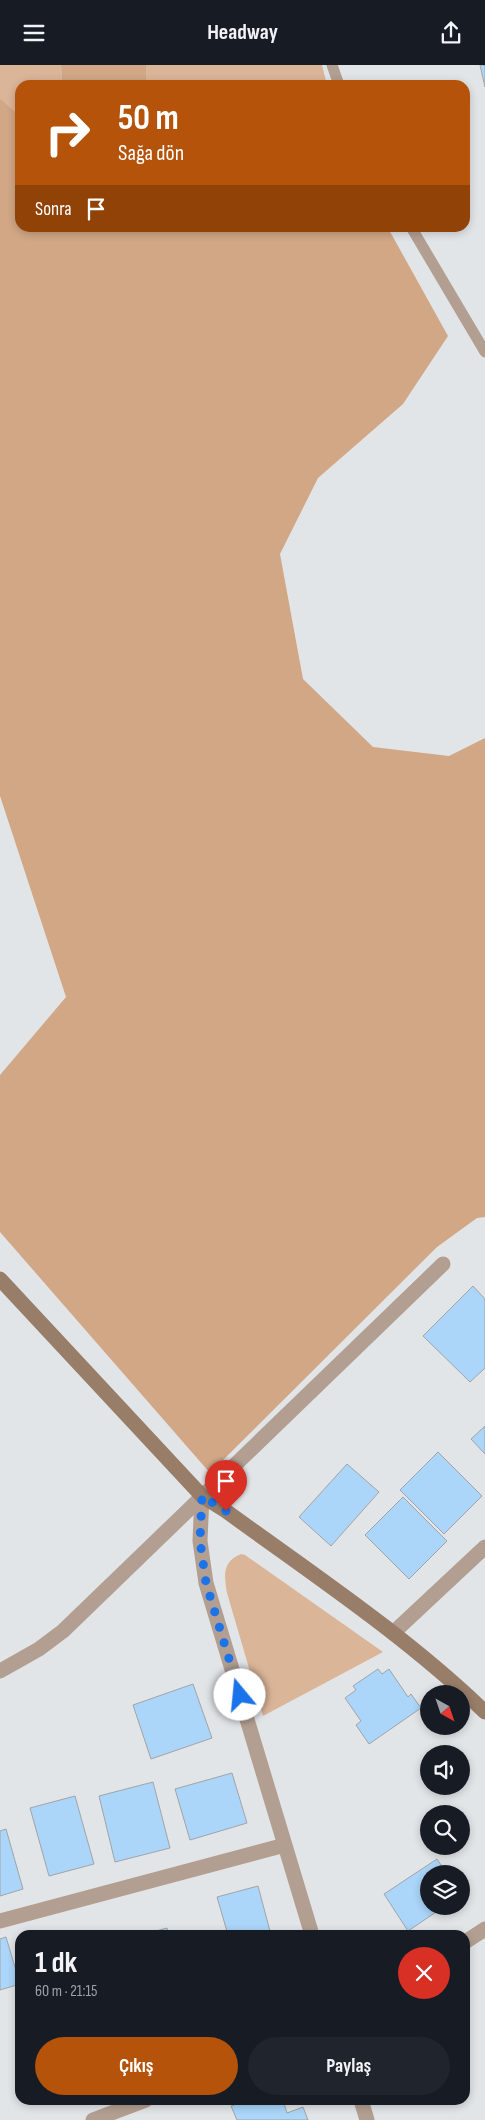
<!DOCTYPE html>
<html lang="tr">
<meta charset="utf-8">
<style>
:root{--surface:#171b24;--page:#20242c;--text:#f1f3f6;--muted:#9ea1a6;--accent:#b45309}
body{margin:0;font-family:"Sofia Sans Condensed",sans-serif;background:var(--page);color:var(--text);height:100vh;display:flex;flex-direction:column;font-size:19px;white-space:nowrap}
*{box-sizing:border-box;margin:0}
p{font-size:16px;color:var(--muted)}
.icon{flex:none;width:28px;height:28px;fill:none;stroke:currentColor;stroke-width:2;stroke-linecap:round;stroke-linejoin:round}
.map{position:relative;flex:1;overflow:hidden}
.drawer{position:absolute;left:15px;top:1865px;width:455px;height:175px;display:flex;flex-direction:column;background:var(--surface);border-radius:15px;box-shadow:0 2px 8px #0003}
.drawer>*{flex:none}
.hud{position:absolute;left:15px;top:15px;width:455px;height:152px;border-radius:15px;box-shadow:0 2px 8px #0003;background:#b45309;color:#fff;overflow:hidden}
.needle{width:32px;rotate:140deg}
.buttons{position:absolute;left:420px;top:1620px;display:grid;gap:10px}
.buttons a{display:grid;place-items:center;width:50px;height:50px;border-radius:50%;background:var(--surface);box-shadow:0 2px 8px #0003;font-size:25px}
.pin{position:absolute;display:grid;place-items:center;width:42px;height:42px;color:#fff;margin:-51px -21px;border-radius:50% 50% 50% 0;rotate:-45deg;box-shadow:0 0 5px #0007}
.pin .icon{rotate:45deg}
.me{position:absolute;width:55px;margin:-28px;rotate:343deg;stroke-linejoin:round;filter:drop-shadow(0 0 4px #0008)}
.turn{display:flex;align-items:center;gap:18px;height:105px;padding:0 20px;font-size:22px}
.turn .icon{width:65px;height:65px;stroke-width:2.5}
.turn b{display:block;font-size:35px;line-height:42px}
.then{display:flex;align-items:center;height:48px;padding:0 20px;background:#0003;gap:10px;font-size:19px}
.round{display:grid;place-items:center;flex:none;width:52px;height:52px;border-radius:26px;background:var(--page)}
.head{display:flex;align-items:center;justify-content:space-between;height:85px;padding:0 20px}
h1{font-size:30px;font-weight:700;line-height:38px}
.primary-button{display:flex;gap:10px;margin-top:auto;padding:10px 20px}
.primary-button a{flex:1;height:58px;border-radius:30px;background:var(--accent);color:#fff;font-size:20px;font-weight:700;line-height:58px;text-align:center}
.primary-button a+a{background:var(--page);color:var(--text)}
header{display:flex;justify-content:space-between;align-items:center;height:65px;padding:0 20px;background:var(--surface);font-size:22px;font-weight:700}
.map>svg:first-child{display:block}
.green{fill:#dbb598}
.forest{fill:#d1a786}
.building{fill:#abd5f9;stroke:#a1a4a7}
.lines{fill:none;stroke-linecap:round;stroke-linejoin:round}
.lane{stroke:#b29f91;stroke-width:11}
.street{stroke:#b29f91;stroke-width:15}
.secondary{stroke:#987d68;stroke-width:15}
.route{stroke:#1a73e8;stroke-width:9;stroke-dasharray:0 16.2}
</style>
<header><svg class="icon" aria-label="menu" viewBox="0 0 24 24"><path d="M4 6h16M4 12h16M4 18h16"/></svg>Headway<svg class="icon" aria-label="share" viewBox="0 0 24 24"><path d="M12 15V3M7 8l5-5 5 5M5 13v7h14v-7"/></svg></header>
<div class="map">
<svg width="485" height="2055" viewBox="0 0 485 2055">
<rect width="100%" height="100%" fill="#e2e5e8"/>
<path class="green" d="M0,0H61L62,20H20V51L0,33Z
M146,0H322L327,20H147Z
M241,1489L245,1490L383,1587L263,1651L227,1528C224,1510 222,1497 241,1489Z"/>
<path class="forest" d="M61,0H146L147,20H62Z
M0,33L20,51V162L388,163L448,271L403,339L318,413L280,489L303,614L373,682L449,691L485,673V1152L477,1153L437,1182L210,1408L0,1167V1010L66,932L0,731Z"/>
<path class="building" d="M480,0H485V22Z
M473,1221L485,1234V1303L470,1317L423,1271Z
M485,1361V1389L471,1374Z
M438,1387L482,1431L444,1469L400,1425Z
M347,1399L379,1427L331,1481L299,1452Z
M403,1432L447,1476L409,1514L365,1470Z
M378,1604L382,1609L389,1604L408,1632L411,1629L421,1643L369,1679L356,1660L361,1656L345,1633L356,1625L353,1621Z
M193,1619L212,1673L151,1694L133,1640Z
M232,1708L247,1758L190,1775L175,1724Z
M153,1717L170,1783L115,1797L99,1731Z
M75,1731L94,1799L49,1811L30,1743Z
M6,1764L23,1824L0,1831V1766Z
M437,1794L447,1809H429V1841H445L408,1866L384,1829Z
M258,1821L271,1870H228L217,1832Z
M167,1863L169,1870H141Z
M6,1872L20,1919L0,1925V1874Z
M248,2035H283L287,2048L303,2042L308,2055H237L231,2041Z"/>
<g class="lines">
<path class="lane" d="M332,0L339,20
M411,162L485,287"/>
<path class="street" d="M202,1431L200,1476L206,1518L312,1870
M393,1568L485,1482
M0,1606L39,1584L63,1566L443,1199
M0,1856L285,1780
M465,1877L485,1864
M361,2035L367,2055
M93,2055L146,2035"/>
<path class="secondary" d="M0,1214L202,1431L226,1446C314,1510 406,1571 485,1647"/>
</g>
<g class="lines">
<path class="route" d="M226,1446L202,1431L200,1476L206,1518L240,1630"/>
</g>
</svg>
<div class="buttons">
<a><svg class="needle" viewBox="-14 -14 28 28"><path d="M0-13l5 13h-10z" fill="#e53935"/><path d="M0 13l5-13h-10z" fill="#9ea1a6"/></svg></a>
<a><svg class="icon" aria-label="sound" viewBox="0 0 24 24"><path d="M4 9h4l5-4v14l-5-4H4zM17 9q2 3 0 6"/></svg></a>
<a><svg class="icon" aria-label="search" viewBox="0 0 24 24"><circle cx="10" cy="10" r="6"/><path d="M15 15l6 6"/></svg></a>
<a><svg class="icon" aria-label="layers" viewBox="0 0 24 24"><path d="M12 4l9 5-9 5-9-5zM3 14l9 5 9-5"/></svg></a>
</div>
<div class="pin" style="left:226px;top:1446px;background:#d93025"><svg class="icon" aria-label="arrive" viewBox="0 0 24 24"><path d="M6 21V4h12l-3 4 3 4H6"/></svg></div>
<svg class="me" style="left:240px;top:1630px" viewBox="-20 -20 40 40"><circle r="19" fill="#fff"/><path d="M0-13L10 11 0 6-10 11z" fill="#1a73e8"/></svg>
<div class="hud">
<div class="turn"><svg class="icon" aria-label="right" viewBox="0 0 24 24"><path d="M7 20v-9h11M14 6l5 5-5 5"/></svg><div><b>50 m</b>Sağa dön</div></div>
<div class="then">Sonra<svg class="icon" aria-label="arrive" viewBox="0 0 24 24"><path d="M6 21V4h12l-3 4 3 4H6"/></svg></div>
</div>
<section class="drawer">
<div class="head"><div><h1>1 dk</h1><p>60 m · 21:15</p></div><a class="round" style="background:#d93025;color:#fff"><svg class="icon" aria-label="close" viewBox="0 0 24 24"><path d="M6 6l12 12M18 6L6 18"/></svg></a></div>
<div class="primary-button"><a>Çıkış</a><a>Paylaş</a></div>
</section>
</div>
